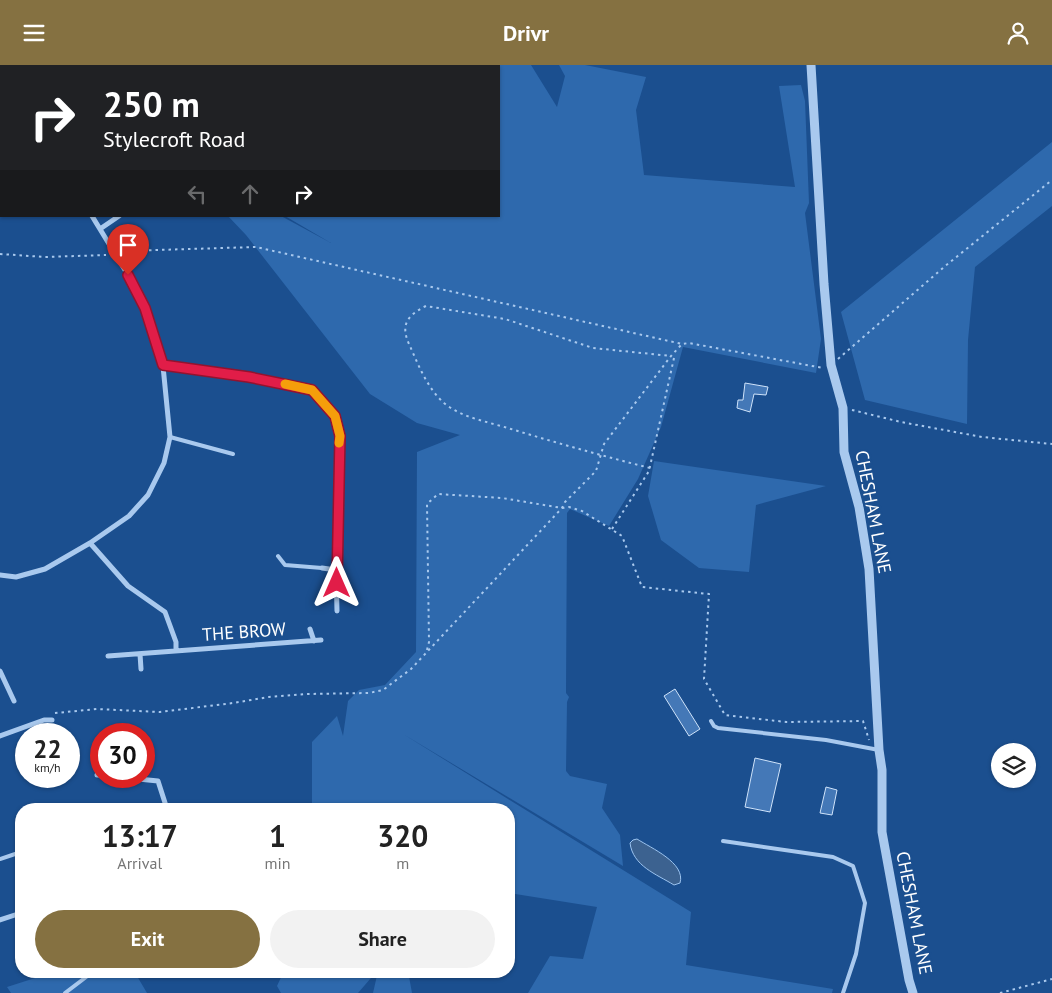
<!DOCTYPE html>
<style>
:root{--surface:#fff;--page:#f2f2f2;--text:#222;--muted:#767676;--accent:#857141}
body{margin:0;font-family:"PT Sans",sans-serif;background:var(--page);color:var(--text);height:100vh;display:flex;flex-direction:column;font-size:19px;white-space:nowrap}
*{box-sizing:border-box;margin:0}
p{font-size:16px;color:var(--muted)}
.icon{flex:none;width:28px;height:28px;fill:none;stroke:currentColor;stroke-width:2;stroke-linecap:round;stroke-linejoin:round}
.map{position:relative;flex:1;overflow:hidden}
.drawer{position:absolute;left:15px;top:738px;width:500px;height:175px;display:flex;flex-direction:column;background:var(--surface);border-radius:20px;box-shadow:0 1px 4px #0004}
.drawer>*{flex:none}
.top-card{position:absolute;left:0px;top:0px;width:500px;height:152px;box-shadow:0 1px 4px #0004;background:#202124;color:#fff;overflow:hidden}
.tools{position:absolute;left:991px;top:678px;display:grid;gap:10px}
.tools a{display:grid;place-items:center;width:45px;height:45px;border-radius:50%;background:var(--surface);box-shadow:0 1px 4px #0004;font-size:25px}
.speed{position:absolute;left:15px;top:658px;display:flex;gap:10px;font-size:25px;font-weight:700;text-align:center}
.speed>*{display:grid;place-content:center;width:65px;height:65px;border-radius:50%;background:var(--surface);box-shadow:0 1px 4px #0004;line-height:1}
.speed small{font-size:12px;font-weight:400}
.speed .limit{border:8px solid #d22;background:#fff;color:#111}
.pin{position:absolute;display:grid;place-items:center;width:42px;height:42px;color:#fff;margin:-51px -21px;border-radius:50% 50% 50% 0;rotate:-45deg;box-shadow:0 0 5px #0007}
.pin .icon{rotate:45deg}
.me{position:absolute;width:55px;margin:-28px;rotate:0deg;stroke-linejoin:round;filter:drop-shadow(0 0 4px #0008)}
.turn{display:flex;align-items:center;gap:18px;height:105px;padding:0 20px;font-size:22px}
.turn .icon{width:65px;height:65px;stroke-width:2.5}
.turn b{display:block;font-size:35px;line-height:42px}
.lanes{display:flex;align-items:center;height:48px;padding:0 20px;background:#0003;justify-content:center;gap:25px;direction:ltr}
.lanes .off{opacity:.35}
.eta{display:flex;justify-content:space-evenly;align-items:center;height:85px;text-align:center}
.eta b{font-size:30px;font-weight:800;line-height:35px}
.cta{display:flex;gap:10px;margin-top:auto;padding:10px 20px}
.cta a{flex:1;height:58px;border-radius:30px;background:var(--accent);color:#fff;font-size:20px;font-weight:800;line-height:58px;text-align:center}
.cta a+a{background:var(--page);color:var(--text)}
header{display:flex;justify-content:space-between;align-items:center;height:65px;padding:0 20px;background:var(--accent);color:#fff;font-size:22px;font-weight:800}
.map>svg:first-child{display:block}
.green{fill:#2e69ad}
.water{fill:#3c6290;stroke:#9cc4f0}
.building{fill:#4478b7;stroke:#cfe3fa}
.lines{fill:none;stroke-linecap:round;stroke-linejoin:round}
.path{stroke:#a9c9ee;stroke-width:2;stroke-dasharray:2.5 4;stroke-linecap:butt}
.service{stroke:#a9c9ee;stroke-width:4}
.minor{stroke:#a9c9ee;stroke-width:5}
.tertiary{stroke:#a9c9ee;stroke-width:9}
.route-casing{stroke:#92132f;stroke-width:12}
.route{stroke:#e11d48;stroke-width:9}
.slow{stroke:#f59e0b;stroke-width:9}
.labels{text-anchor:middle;stroke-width:4.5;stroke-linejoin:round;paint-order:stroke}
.street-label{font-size:18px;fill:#fff;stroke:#1b4f8f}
</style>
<header><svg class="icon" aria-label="menu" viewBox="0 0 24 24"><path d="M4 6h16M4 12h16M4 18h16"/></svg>Drivr<svg class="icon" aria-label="person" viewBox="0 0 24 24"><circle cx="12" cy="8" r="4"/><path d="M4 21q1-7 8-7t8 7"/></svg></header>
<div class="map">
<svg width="1052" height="928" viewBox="0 0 1052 928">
<rect width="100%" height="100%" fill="#1b4f8f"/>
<path class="green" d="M105,0H531L557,42L565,11L559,0H585L646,12L636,45L644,110L795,122L779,21L801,20L805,36L809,138L805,148L821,274L816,308L683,282L661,362L638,414L609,461L570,444L567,448L566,628L569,632L567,637L566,706L570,711L607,719L602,743L620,770L623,801L403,669L691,847L686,900L833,924L832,928H528L550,891L583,894L597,842L509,828V744H312V677L337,651L343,671L348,636L359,625L385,620L416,587L417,387L460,370L417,358L370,329L246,170L228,151H281L331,178L285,151H499V1Z
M1052,77V141L975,202L968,275L967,359L865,335L841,247Z
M654,396L826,421L756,440L749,507L699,503L661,475L648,431Z
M57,906H134L147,928H11L7,922Z
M284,906H377L358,928H281L277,921Z
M378,906H408L412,928H373Z"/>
<path class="water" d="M637,774C651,783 686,798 680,818L674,820C656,809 633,801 630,778L633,775Z"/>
<path class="building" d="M745,318L768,322L766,330L754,329L750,347L737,343L738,335H743Z
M675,624L700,664L689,671L664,631Z
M755,693L781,699L770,747L745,742Z
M826,722L837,725L832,750L820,748Z"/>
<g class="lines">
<path class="path" d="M123,186L256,182L682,279
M0,189L45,192L106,190
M838,294L944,202L1052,115
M852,345L901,357L982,372L1052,379
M650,403C603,391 557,378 511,364C489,357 462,353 444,338C427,323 418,299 409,279C400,259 408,250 426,241L505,254L593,283L671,291
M612,464L649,406L674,293L671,291
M427,585L429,577L427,439L438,429L502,433L562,443L569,442L582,446L622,471L642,522L709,529L704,614L725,650L786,657L863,656L869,675
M55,648L97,644L160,647L233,638L269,632L307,629L369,628L383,625L411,604L562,443L565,437L596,406L604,379L671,291L682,279L689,278L823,303
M1000,928L1052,914"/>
<path class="service" d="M170,372L233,389
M278,491L285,500L322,503
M711,656L714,661L718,663L826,675L879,685
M723,776L833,792L853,801L865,838L856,889L843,928
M0,794L21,787
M65,928L94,906"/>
<path class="minor" d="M0,53L1,54
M100,164L119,151
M163,301L249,312L312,325L335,351L340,371L336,505L337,546
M90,478L128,521L165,547L176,577V586
M322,503L336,505
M0,510L16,512L45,504L90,478L129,451L148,430L164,398L170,372L163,301L145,243L128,210L92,151
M310,564L314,576
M140,589L141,604
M108,591L321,575
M0,606L14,636
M0,671L44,655H52
M97,710H101
M109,711L158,716L167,744
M0,855L21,848"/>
<path class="tertiary" d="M811,0L824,219L831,300L843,343L844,387L859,442L869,504L879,685L882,705V767L909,915L913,928"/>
</g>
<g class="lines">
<g class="route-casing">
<path id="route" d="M128,210L145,243L163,300L249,312L312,325L335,351L340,371L337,518"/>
</g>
<use href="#route" class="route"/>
<path class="slow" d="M285,319L312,325L335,351L340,371L339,378"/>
</g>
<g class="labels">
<g class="street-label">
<text transform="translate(873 447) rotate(79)" y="6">CHESHAM LANE</text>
<text transform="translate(244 567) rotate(-4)" y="6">THE BROW</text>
<text transform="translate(914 848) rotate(79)" y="6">CHESHAM LANE</text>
</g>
</g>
</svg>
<div class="tools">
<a><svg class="icon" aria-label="layers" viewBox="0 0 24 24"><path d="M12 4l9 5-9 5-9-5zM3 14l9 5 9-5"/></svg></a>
</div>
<div class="speed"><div>22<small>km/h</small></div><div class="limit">30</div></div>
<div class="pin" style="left:128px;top:210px;background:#d93025"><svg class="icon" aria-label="arrive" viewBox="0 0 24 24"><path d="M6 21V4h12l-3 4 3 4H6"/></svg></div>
<svg class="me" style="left:337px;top:518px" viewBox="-20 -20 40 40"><path d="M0-17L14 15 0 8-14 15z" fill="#e11d48" stroke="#fff" stroke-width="4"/></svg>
<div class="top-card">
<div class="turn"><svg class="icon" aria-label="right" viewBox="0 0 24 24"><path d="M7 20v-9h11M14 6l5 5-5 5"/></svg><div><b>250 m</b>Stylecroft Road</div></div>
<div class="lanes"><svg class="icon off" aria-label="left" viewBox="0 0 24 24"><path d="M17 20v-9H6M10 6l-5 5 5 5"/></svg><svg class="icon off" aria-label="ahead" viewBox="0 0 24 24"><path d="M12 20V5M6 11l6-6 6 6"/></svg><svg class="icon" aria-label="right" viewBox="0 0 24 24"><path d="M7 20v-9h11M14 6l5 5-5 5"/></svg></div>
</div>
<section class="drawer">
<div class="eta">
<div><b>13:17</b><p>Arrival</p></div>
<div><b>1</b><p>min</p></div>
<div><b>320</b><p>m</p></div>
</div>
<div class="cta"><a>Exit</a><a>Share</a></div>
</section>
</div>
